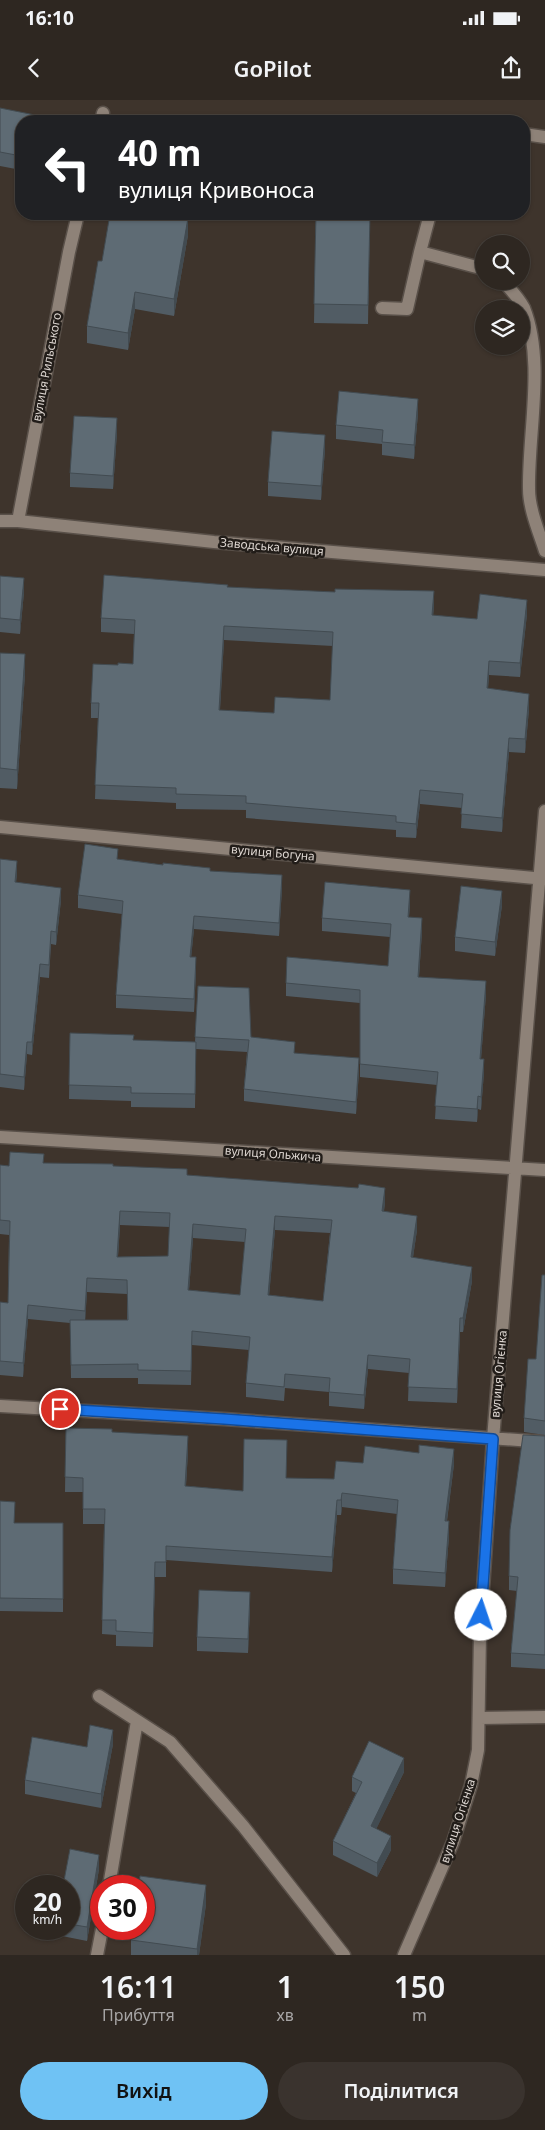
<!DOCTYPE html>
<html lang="uk">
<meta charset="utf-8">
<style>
:root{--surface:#2e2721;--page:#3a332e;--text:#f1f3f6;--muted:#a7a5a5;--line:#49443f;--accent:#6fc2f4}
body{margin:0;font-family:"Noto Sans",sans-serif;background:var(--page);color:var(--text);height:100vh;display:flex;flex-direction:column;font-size:19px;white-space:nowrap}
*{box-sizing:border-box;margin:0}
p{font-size:16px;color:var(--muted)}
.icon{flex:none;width:28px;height:28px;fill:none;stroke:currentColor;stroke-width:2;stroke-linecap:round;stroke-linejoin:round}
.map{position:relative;height:1855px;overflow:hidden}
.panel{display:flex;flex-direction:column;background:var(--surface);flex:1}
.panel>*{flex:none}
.hud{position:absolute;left:15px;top:15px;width:515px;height:105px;border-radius:20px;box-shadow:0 1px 4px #0004,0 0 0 1px var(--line);background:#202124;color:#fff;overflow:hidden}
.buttons{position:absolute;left:475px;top:135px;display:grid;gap:10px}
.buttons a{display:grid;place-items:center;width:55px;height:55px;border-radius:50%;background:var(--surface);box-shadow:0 1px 4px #0004,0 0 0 1px var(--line);font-size:25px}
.speed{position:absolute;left:15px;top:1775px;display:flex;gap:10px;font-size:25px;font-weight:700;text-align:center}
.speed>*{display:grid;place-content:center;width:65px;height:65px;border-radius:50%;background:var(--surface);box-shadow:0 1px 4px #0004,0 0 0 1px var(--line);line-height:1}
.speed small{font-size:12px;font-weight:400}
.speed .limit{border:8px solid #d22;background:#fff;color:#111}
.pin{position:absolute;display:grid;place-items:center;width:42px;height:42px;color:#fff;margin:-21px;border:2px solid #fff;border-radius:50%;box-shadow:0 1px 5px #0007}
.me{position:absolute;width:55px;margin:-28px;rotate:4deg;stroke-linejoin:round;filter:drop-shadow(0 0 4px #0008)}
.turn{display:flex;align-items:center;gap:18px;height:105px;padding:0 20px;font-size:22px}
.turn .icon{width:65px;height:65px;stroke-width:2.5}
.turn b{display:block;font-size:35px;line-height:42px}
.eta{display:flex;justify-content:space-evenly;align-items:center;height:85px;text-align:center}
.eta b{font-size:30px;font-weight:600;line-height:35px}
.cta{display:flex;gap:10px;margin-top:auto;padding:10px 20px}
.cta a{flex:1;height:58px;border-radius:30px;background:var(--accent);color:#111;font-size:20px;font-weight:600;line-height:58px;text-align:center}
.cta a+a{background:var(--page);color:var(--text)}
.status{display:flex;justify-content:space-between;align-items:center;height:35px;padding:0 25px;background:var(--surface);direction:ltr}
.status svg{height:14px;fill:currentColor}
header{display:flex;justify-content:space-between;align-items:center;height:65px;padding:0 20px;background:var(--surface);font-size:22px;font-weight:600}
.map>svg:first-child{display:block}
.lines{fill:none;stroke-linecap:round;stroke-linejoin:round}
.minor-casing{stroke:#595049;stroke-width:15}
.minor{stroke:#8e8278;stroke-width:12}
.wall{fill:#515c64;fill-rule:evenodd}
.shaded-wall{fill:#424b51}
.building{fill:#5e6b74;stroke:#424b51;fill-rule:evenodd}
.route-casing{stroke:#114b97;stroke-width:12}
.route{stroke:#1a73e8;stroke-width:9}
.labels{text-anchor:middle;stroke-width:5;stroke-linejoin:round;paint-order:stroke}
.street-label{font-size:12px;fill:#ddd6d1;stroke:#221d19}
</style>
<div class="status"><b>16:10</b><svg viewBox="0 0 49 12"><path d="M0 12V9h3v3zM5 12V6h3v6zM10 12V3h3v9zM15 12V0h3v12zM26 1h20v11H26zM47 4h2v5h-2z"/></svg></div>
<header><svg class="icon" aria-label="back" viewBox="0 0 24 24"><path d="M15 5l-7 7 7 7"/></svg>GoPilot<svg class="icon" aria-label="share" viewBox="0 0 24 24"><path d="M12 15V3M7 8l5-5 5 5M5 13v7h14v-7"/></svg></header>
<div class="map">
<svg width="545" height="1855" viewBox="0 0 545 1855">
<rect width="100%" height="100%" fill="#3e342c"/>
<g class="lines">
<g class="minor-casing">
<path id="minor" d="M101,21L103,13
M524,34L545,37
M430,114L420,152L484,169
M503,181C511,190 519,198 524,208C545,261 528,332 529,389C529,409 539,432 545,451
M382,208L407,209L420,152
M0,421H18L214,442L545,470
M18,421L69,152L78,114
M0,727L545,779
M0,1037L545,1070
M0,1306L224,1319L545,1342
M99,1596L170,1642L243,1726L344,1855
M480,1618L545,1617
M109,1786L137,1621
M97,1855L102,1829
M404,1855L453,1742L471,1685L478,1650L480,1534L493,1339L545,711"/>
</g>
<use href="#minor" class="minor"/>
</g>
<path class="wall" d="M0,8L21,21V70L0,66Z
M316,114H370L368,224L314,223Z
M188,135L174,216L135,209L128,250L87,243V226L102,161Z
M418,313L414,359L382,355V344L336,339V325Z
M117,332L113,389L70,387V373Z
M325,349L321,400L268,396V382Z
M0,476L24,492L20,534L0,532Z
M228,487L434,505L433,516L477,519L527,514L520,577L489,575L488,588L529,609L525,653L509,652L502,732L461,728L462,708L420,704L416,738L396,737V730L246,718V710L176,709V703L95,699L98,618H91V603L118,565L133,564L134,534L101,532V518ZM224,540L333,546L330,600L274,613L220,610Z
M0,553L25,574L17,689L0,688Z
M0,759L17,773L16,782L61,800L56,845L51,844L49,878L40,877L32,955L27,954L24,990L0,987Z
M118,759L210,771L282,788L279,836L194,829L191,857L196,870L194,912L116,908V895L122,814L78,808V795Z
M410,803L409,817L422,831L419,877L486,894L481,959L484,972L481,1010L478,1009L477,1022L435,1019L437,985L360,977V903L286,896V883L388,866L390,837L322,831V818Z
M502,805L495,856L455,851V837Z
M198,886L251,937L295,953L359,971L356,1014L244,1001V989L247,952L196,949L195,1008L131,1007V1001L69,999L70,933L134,940L195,942Z
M44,1063L113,1066L385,1102L384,1111L417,1130L413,1157L472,1181L463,1232H460L457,1303L408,1301L409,1273L368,1269L364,1309L329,1306V1292L285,1288L284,1301L246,1297V1283L249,1250L192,1245L191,1285L138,1284V1278H71L70,1223L28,1219L23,1277L0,1275V1202L8,1203L9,1135L0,1134V1065L9,1066ZM120,1125L170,1127L168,1156L118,1157ZM275,1130L330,1133L323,1201L269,1195ZM193,1138L245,1142L240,1195L189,1190ZM87,1192L127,1194V1220H85Z
M545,1175V1335L524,1332V1318L536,1259Z
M66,1328L112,1332L188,1351L186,1386L243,1391L286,1378L334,1379L363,1363L454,1364L447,1421L449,1436L445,1487L393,1484V1469L397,1414L342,1407L341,1415H337L332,1472L166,1460V1477H155L153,1547L116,1546V1535L102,1534L104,1424H83V1392H65Z
M545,1336V1569L511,1567V1553L517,1491L509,1490V1476Z
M0,1401L14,1423H63V1512L0,1511Z
M250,1506L248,1553L197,1551V1537Z
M113,1644L101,1708L25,1694V1680L87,1647Z
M404,1672L376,1729L391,1750L377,1777L333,1755V1741L356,1693L352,1691V1677Z
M99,1769L87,1841L57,1835V1829H69V1786Z
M206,1804L199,1855H131V1840Z"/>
<path class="shaded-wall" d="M188,118V135L174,216V199Z
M135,192V209L128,250V233Z
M418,299V313L414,359V345Z
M117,318V332L113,389V376Z
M325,335V349L321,400V386Z
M24,478V492L20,534V520Z
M434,491V505L432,530V515Z
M527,500V514L520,577V563Z
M224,526V540L219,624V610Z
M25,554V574L17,689V670Z
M489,561V575L487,603V588Z
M529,594V609L525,653V639Z
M509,638V652L502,732V718Z
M420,690V704L416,738V724Z
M17,761V773L15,795V782Z
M282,775V788L279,836V823Z
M61,788V800L56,845V832Z
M410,790V803L408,830V817Z
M502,791V805L495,856V842Z
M194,816V829L190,870V857Z
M422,818V831L418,890V877Z
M196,857V870L194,912V899Z
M40,864V877L32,955V942Z
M486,881V894L480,972V959Z
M27,942V954L24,990V977Z
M359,958V971L356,1014V1002Z
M484,959V972L481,1010V997Z
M478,996V1009L477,1022V1009Z
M385,1088V1102L382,1125V1111Z
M120,1111V1125L117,1171V1157Z
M275,1116V1130L268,1209V1195Z
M417,1116V1130L411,1171V1157Z
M193,1124V1138L188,1204V1190Z
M472,1167V1181L463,1232V1218Z
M87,1178V1192L85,1225V1211Z
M28,1205V1219L23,1277V1263Z
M460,1218V1232L457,1303V1289Z
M368,1255V1269L364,1309V1295Z
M188,1336V1351L185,1401V1386Z
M454,1349V1364L445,1435V1421Z
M342,1393V1407L341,1415V1400Z
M337,1400V1415L332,1472V1457Z
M449,1421V1436L445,1487V1473Z
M155,1462V1477L153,1547V1533Z
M250,1492V1506L248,1553V1539Z
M113,1630V1644L101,1708V1694Z
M404,1658V1672L371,1740V1726Z
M391,1736V1750L377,1777V1763Z
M99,1755V1769L87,1841V1827Z
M206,1785V1804L199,1855H197V1849Z"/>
<path class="building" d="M0,8L55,19V21H21V56L0,52Z
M110,114H163L188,118L174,199L135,192L128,233L87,226L98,161H102Z
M316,114H370L368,205L314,204Z
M339,291L418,299L414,345L382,342L383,330L336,325Z
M74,316L117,318L113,376L70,373Z
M272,331L325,335L321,386L268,382Z
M104,475L228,485L227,487L335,492V489L434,491L432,515L477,519L480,494L527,500L520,563L489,561L487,588L529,594L525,639L509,638L502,718L461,714L463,694L420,690L416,724L396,722V716L246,703V696L176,694V688L95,685L99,603H91L93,564L118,565V563L133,564L135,520L101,518ZM224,526L333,532L330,600L275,597L274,613L219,610Z
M0,476L24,478L20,520L0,518Z
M0,553L25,554L17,670L0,668Z
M85,744L118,749L117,759L163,765V763L210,768V771L282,775L279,823L194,816L190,857H196L194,899L116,895L123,801L78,795Z
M0,759L17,761L15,782L61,788L56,832L51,831L49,865L40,864L32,942H27L24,977L0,974Z
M325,782L410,790L408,817L422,818L418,877L486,881L480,959H484L481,997L478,996L477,1009L435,1006L438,972L360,964V890L286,883L287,857L388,866L391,824L322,818Z
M461,786L502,791L495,842L455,837Z
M198,886L249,888L251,937L295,942L294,953L359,958L356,1002L244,989L249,940L195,937Z
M70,933L134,935L133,940L196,942L195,994L131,993V987L69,985Z
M10,1052L44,1054L43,1063L113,1064V1066L187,1069V1075L358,1088L359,1084L385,1088L382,1111L417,1116L411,1157L472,1167L463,1218H460L457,1289L408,1287L410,1259L368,1255L364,1295L329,1292L330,1278L285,1274L284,1287L246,1283L250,1237L192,1231L191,1271L138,1270V1264L71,1265L70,1220H128L127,1180L87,1178L85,1211L28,1205L23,1263L0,1261V1202L8,1203L10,1121L0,1120V1065L9,1066ZM120,1111L170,1113L168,1156L117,1157ZM275,1116L332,1120L323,1201L268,1195ZM193,1124L246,1129L240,1195L188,1190Z
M542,1175H545V1321L524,1318L528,1259H536Z
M66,1328L112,1329V1332L188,1336L185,1386L243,1391L244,1339L287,1340L286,1378L334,1379L336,1361L363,1363L365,1346L419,1353V1345L454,1349L445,1421H449L445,1473L393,1469L398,1400L342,1393L341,1400H337L332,1457L166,1446V1462H155L153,1533L116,1531V1520H102L105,1409H83V1378L65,1377Z
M523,1335L545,1336V1555L511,1553L518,1477L509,1476L510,1430Z
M0,1401L15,1402L14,1423H63V1499L0,1498Z
M199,1490L250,1492L248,1539L197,1537Z
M90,1625L113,1630L101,1694L25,1680L32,1637L87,1647Z
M369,1641L404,1658L371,1726L391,1736L377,1763L333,1741L362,1682L352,1677Z
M70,1749L99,1755L87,1827L69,1824V1786H63Z
M140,1776L206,1785L197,1849L131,1840L133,1829H144V1786H139Z"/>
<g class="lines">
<g class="route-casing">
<path id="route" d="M60,1309L224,1319L493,1339L481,1515"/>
</g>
<use href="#route" class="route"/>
</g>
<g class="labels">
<g class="street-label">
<text transform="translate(47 267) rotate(-79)" y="4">вулиця Рильського</text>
<text transform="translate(272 447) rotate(5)" y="4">Заводська вулиця</text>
<text transform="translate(273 753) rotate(5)" y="4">вулиця Богуна</text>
<text transform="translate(273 1054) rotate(4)" y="4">вулиця Ольжича</text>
<text transform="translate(499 1274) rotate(-85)" y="4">вулиця Огієнка</text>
<text transform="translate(458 1721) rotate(-72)" y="4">вулиця Огієнка</text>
</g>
</g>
</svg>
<div class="buttons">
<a><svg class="icon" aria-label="search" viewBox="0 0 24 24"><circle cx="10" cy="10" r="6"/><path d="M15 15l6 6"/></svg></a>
<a><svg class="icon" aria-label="layers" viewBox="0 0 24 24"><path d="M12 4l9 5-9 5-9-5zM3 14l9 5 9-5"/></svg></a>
</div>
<div class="speed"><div>20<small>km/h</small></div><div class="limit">30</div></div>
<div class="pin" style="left:60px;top:1309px;background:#d93025"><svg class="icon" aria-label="arrive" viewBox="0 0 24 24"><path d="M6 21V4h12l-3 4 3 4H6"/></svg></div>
<svg class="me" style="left:481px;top:1515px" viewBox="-20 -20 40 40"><circle r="19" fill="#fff"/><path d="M0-13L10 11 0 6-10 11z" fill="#1a73e8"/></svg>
<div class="hud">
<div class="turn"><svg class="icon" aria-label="left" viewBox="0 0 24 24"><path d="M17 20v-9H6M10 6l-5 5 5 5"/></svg><div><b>40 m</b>вулиця Кривоноса</div></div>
</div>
</div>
<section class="panel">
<div class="eta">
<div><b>16:11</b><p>Прибуття</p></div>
<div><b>1</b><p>хв</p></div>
<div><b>150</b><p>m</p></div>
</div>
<div class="cta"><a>Вихід</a><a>Поділитися</a></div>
</section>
